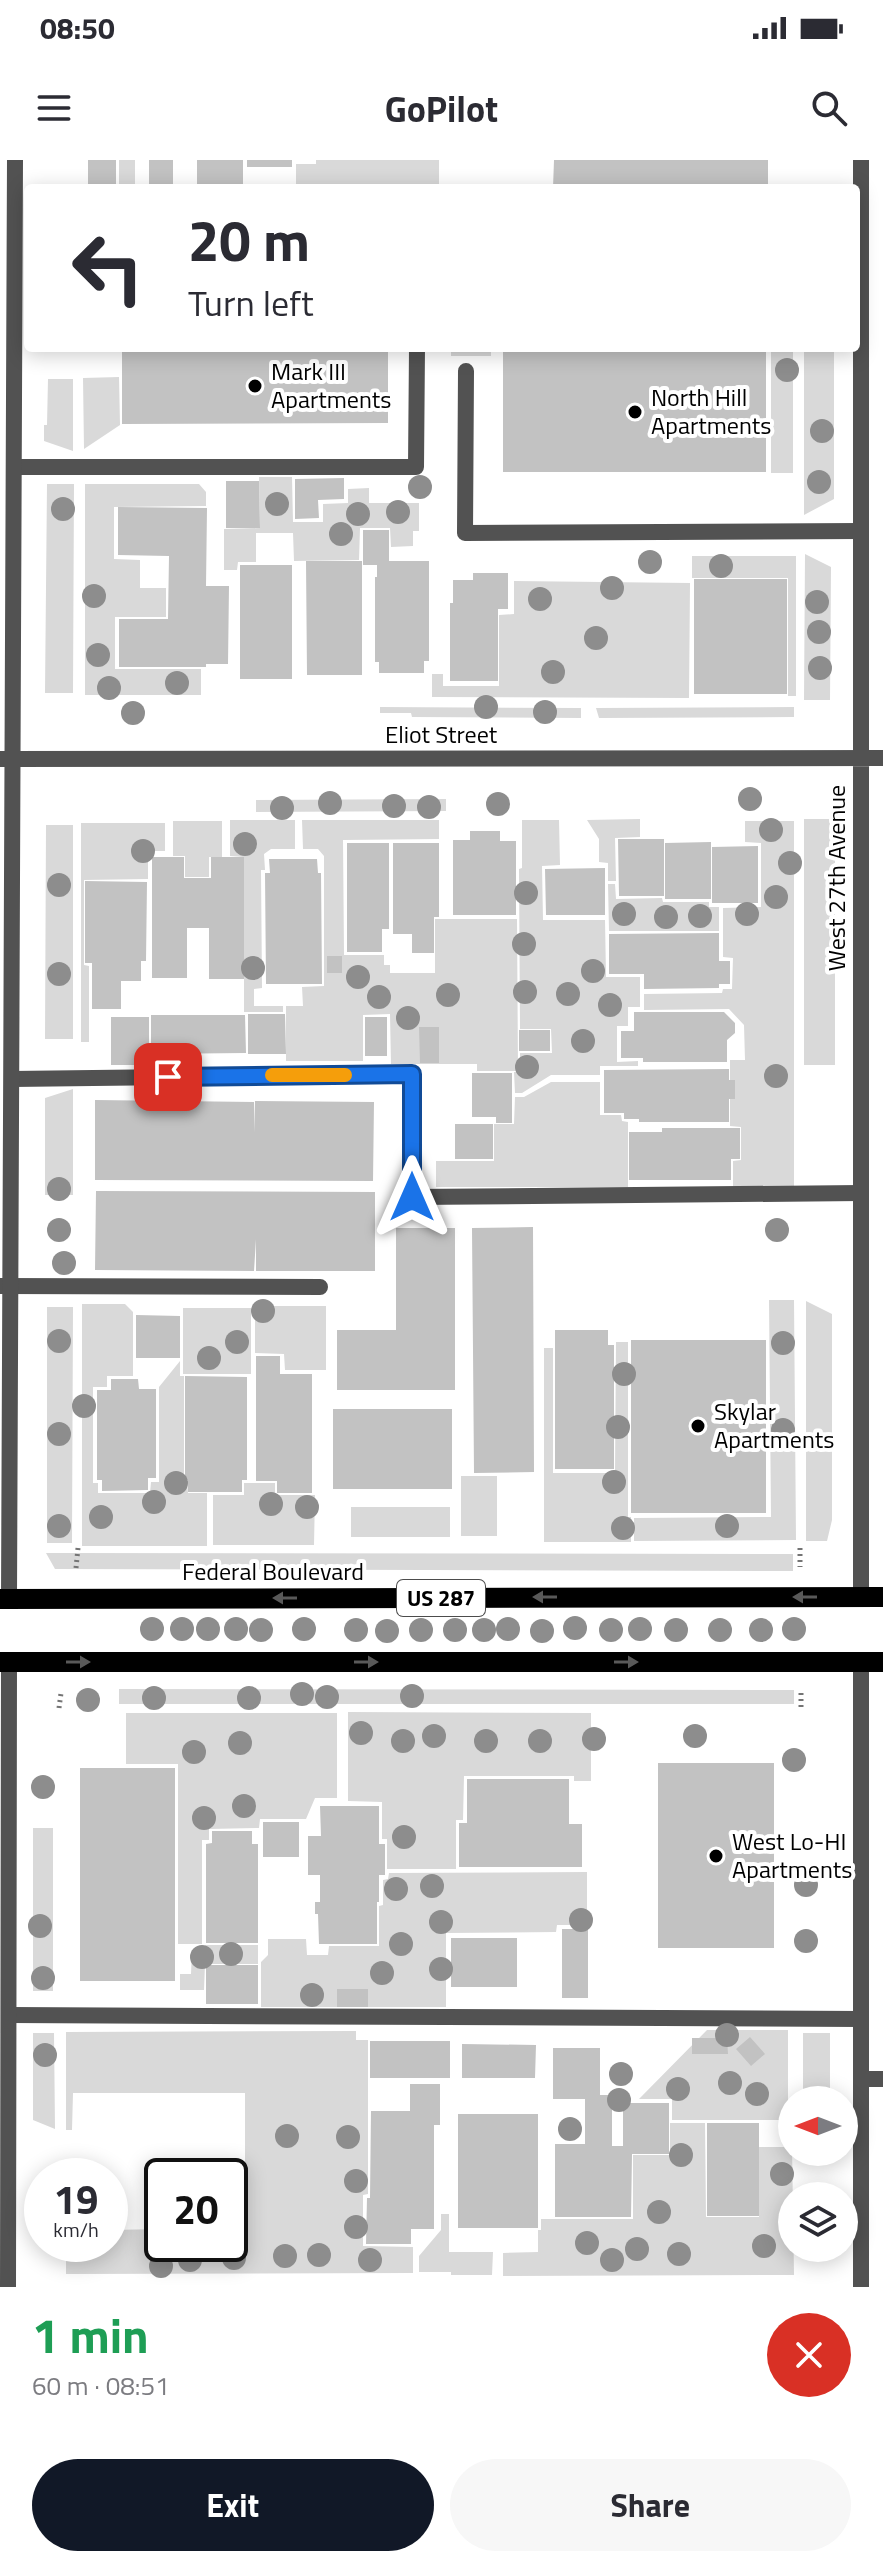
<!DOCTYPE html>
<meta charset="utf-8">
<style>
:root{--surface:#fff;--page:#f7f7f7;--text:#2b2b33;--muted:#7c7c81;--accent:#111827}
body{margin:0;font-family:"Titillium Web",sans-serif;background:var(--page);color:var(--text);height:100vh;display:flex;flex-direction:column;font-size:30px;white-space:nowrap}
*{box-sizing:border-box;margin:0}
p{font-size:26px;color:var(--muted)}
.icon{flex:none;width:44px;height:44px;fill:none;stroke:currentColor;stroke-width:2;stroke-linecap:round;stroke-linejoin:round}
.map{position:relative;height:2127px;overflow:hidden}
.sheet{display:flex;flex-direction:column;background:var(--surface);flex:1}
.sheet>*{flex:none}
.banner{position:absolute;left:24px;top:24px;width:836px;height:168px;border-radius:8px;box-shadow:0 4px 20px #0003;background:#fff;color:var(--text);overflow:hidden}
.needle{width:52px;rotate:270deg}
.tools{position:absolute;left:778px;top:1926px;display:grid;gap:16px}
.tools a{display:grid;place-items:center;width:80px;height:80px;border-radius:50%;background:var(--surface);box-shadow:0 4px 20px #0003;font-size:40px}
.speed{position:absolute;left:24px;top:1998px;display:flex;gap:16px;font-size:40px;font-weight:700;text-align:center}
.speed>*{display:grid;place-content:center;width:104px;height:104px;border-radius:50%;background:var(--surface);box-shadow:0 4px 20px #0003;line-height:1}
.speed small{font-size:20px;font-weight:400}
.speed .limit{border:4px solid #111;border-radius:12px;background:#fff;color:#111}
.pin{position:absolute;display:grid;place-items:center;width:68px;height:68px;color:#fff;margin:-34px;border-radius:16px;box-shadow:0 4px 12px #0006}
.me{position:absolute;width:88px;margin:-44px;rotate:0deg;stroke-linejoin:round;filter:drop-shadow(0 0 6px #0008)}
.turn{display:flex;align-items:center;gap:28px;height:168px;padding:0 32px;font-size:36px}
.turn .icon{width:104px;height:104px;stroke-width:2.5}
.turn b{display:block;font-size:56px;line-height:68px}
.round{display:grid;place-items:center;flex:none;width:84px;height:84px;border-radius:42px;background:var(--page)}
.overview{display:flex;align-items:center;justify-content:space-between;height:136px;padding:0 32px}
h1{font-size:48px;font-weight:700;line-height:60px;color:#1e9e55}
.cta{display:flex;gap:16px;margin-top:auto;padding:16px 32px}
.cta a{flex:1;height:92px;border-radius:48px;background:var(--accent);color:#fff;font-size:32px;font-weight:700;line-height:92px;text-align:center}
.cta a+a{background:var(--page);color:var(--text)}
.status{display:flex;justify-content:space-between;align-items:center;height:56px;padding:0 40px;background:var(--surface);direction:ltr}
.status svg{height:22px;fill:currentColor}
header{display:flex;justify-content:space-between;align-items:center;height:104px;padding:0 32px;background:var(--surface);font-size:36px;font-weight:700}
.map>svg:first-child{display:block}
.green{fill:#d9d9d9}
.building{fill:#c2c2c2}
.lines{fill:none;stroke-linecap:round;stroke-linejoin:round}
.path{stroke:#747474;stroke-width:5;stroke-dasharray:2 4;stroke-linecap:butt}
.lane{stroke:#525252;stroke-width:16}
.street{stroke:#525252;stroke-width:16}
.primary{stroke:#000;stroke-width:20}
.tree{fill:#8d8d8d}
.oneway{fill:#595959}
.route-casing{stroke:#114b97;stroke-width:20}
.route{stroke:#1a73e8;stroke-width:14}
.slow{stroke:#f59e0b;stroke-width:14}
.poi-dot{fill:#000;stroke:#fff;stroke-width:3}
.labels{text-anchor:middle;stroke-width:8;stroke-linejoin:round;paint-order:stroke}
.shield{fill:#fff;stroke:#4c4c4c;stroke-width:2}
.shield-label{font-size:22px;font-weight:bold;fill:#000}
.poi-label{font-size:24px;fill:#000;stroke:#fff;text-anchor:start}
.street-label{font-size:24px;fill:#000;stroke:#fff}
</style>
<div class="status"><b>08:50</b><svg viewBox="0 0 49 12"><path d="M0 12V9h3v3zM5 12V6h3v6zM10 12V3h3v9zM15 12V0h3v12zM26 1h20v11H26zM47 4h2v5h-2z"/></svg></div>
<header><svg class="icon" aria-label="menu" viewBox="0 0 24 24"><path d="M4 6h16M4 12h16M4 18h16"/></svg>GoPilot<svg class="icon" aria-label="search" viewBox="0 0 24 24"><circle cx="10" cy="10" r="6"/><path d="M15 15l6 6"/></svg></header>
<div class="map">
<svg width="883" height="2127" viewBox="0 0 883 2127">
<rect width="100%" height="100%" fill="#fff"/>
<path class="green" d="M119,0H135V28H119Z
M316,0H439V28H296V4H316Z
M451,188H498V191L491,192V196H451Z
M771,188H793V313H771Z
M804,188H834V339L804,355Z
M119,217L120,265L84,289L83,218Z
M48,219H73V291L44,281V265H47Z
M259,317H292L293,362H323V344L348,343V329L369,328V343H419V371H413V386L391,387L390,368H360L359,400L294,401L293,373H256V402H238L237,410H224V369L260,368Z
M47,324H74L73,533H45Z
M85,324H199L206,332V346L114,347V399L140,400V428H166V457H115V509H201V535H85Z
M805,394L831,407L830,540H804Z
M692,396H796V536H788V418H692Z
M514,421L690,423L689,538L432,537V514H443V526H499V455L514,454Z
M380,547L581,548V558L412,557L411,553H380Z
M794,547V557L599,558L596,548Z
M446,639V651L256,652V640Z
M640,659V677L615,678L616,721H608V703L599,702V679L587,660Z
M804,659H835V905H804Z
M230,660H295V689H271L264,694L265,710H261L262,828L254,829V846H283V852H244V697L230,696Z
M302,660H439V679L343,680L344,795H384V805H390V813H435V759H517L518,911H477V904H391L390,854L363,855V901H286V846H303L302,827L324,826V696L318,689H303Z
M522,660H559L560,705L542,706L543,760H605L606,817H640V847H628V866H617V902L638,901V906H600V915H551L522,933H515L514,912H520V893H552L551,869H520L519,709L522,708Z
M173,661H222V697H209V717H185V696H173Z
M745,661H794V1027H733V1001L741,1000V967L730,966V939H735V921L730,920V900H745L744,865L729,849L644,850V834L722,833L723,829H732L733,798L723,797V748L761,747V683L745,682Z
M81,663H165V691H154V696H148V719L84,720V805L89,806V882H81Z
M46,665H73V879H45Z
M608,724H615L616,739L662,738L663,742H709V747H719V771H609Z
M551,922H600V955H621L622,961L628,962V1027H436V1001H494V964H514L515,937H524Z
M73,929V1035H45V938Z
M769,1140H794L796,1380L634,1381V1358L771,1357Z
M806,1141L832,1154V1360L827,1381H806Z
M82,1144H125L133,1152V1216H107V1227H93V1323H98V1333H150L151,1322H159V1227L180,1201V1216H184V1321L187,1322L188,1333H207V1386H82Z
M255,1146H326V1210H285L284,1194L255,1193Z
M47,1147H73L72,1383H47Z
M183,1148H251V1214H183Z
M616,1182H628V1357H631V1382H544V1188H553V1313H615Z
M461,1316H497V1376H461Z
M244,1323H275V1335H315L314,1385H213V1335H244Z
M351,1347H450V1377H351Z
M46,1393L793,1394V1411L55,1409Z
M119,1529L794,1530V1544H119Z
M348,1552L591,1553V1621H574V1616H464L463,1660H456V1709H387V1679H382V1642L348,1641Z
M126,1553H337V1638H315L306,1659H260L259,1668L209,1669V1680H202V1784H178V1604H126Z
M53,1668V1831H33V1668Z
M587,1712V1765H557L556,1772L446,1773V1847H261V1802L268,1795V1779H306L307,1795H328L329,1786H379V1746L383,1745V1720L388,1719L389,1713Z
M205,1785H258V1804H205L204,1830H180V1814H191L192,1790H205Z
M707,1870H788V1960H672V1939H639Z
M356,1871V1880H368V2034L363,2035V2086L413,2087V2113L66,2114V2084H110V2070L162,2069V2084H230V2069H245V1933H73L72,1970H66V1872Z
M33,1873H54L55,1969L33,1960Z
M803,1873H830V1940H803Z
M670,1963H705L706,2057H759V1987H792L794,2115L503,2116V2093L538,2092V2070H541V2059H633V1995H670Z
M441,2054H449V2092H493L492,2115H451V2112H419V2096L441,2070Z"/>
<path class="building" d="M88,0H116V28H88Z
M149,0H173V28H149Z
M197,0H243V28H197Z
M247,0H292V7H247Z
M554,0H768V28H553Z
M122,188H388V263L122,264Z
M503,191L766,192V312H503Z
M344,318V339L318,340L319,358L295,359V319Z
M226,321H259L260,368H226Z
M118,347L207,348L206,426H229L228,504H206V507H119V459H168L169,396L118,395Z
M363,370H389V401H429V501H424V513H379V502H375V417H377V405H363Z
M306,401H362V515H307Z
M240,405H292V519H240Z
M473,413H508V449H498V521H450V443H453V420H473Z
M694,419H787V534H694Z
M470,671H500V681H516V755H453V680H470Z
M618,679H664V736H619Z
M711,682V739H665V683Z
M347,683H389V769H382V792H347Z
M393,683H439V757H434V793H412V774H393Z
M758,686V743H712V687Z
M152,697H184V718H211V697H244V819H209V768H187V818H152Z
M269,699H317L318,713H321L322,824H266L265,713H270Z
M605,708V755H546L545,709Z
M85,721L147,722L146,801H141V821H121V849H92V803H85Z
M719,773V801H730V824H719V828L644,829V814H609V774Z
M327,796H342V813H327Z
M634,852H724L735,863V873L727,880V902H643V898H621V871H634Z
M248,854H285L286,894H248Z
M151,855H245L246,893L151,894Z
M111,857H149V905H111Z
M365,857H387V896H365Z
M419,867H439V903H420Z
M519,870H550V891H519Z
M729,909V920H735V939H729V962H639V959H624V953H604V910Z
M472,913H512V963H496V957H472Z
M95,940L254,942V973L255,941L374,942L373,1021L95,1020Z
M455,964H493V999H455Z
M662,968H740V999H731V1020H629V972H662Z
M96,1031L375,1032V1111H256V1079L254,1111L95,1110Z
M533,1067L534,1312L474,1313L472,1068Z
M396,1068H455V1230H337V1170H396Z
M136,1155L180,1156V1198H136Z
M555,1170H608V1185H614V1309H555Z
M631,1180H766V1353H631Z
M256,1196H280V1214H312V1333H277V1321H256Z
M185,1216L247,1217V1320H242V1332H188V1320H185Z
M111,1219H138L139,1229H156V1318H148V1330L102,1331V1320H97V1230H111Z
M333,1249H452V1329H333Z
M658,1603H774V1788H658Z
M80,1608H175V1821H80Z
M467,1619H569V1664H582V1707H459V1663H467Z
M320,1646H379V1684H385V1715H379V1742H377V1784H319L318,1754H315V1742H320V1715H308V1676H321Z
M263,1662H299V1697H263Z
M212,1671H252V1684H258V1783H206V1684L212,1683Z
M562,1769H588V1838H562Z
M451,1778H517V1827H451Z
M206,1805H258V1844H206Z
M337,1829H368V1847H337Z
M750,1877L765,1894L751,1906L736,1889Z
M692,1878H727L728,1894H692Z
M370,1881H450V1918H370Z
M462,1884L536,1885L535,1918H462Z
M553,1888H600V1935H612V1986H623V1943H669V1994H632L631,2057H555V1984H585V1939H553Z
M410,1924H440V1965H434V2069H411V2084H366L367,2038H370L371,1951H410Z
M458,1954H538V2068H458Z
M707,1963H759V2056H707Z"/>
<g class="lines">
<path class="path" d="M800,1388V1407
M76,1408L78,1388
M801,1533V1548
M59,1548L61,1533"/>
<path class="lane" d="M466,211L465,373L861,371
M14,307H416L417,188
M12,919L412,914V1037L861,1033
M0,1126L320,1127
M9,1855L861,1859
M861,1919H883"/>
<path class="street" d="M861,0V1437
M0,599L883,598
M9,1439L15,0
M861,1502V2127
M8,2127L9,1502"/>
<path class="primary" d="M0,1439L883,1437
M0,1502H883"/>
</g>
<g class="tree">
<circle cx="787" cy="210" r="12"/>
<circle cx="822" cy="271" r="12"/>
<circle cx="819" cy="322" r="12"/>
<circle cx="420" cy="327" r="12"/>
<circle cx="277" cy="344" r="12"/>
<circle cx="63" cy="349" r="12"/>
<circle cx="398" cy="352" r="12"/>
<circle cx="358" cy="354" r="12"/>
<circle cx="341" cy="374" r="12"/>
<circle cx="650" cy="402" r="12"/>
<circle cx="721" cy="406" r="12"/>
<circle cx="612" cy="428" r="12"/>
<circle cx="94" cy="436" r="12"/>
<circle cx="540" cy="439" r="12"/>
<circle cx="817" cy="442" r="12"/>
<circle cx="819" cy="472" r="12"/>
<circle cx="596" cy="478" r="12"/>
<circle cx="98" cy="495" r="12"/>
<circle cx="820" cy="508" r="12"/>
<circle cx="553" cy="512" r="12"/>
<circle cx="177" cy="523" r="12"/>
<circle cx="109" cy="528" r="12"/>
<circle cx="486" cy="547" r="12"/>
<circle cx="545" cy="552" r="12"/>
<circle cx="133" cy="553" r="12"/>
<circle cx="750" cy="639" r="12"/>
<circle cx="330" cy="643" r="12"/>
<circle cx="498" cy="644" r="12"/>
<circle cx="394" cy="646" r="12"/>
<circle cx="429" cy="647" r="12"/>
<circle cx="282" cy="648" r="12"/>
<circle cx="771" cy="670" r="12"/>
<circle cx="245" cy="684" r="12"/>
<circle cx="143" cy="691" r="12"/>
<circle cx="790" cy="703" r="12"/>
<circle cx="59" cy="725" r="12"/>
<circle cx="526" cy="733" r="12"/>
<circle cx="776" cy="737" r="12"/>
<circle cx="624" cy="754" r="12"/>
<circle cx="747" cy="754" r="12"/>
<circle cx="700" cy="756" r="12"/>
<circle cx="666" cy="757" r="12"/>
<circle cx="524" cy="784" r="12"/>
<circle cx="253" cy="808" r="12"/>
<circle cx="593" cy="811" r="12"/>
<circle cx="59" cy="814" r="12"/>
<circle cx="358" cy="817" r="12"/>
<circle cx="525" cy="832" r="12"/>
<circle cx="568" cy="834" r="12"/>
<circle cx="448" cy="835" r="12"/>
<circle cx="379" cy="837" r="12"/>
<circle cx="610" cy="845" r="12"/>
<circle cx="408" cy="858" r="12"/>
<circle cx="583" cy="881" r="12"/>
<circle cx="527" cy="907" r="12"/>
<circle cx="776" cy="916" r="12"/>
<circle cx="59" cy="1029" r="12"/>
<circle cx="59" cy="1070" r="12"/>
<circle cx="777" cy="1070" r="12"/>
<circle cx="64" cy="1103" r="12"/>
<circle cx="263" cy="1151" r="12"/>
<circle cx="59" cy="1181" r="12"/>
<circle cx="237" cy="1182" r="12"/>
<circle cx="783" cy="1183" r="12"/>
<circle cx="209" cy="1198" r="12"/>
<circle cx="624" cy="1214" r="12"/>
<circle cx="84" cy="1246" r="12"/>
<circle cx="618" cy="1267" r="12"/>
<circle cx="783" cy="1270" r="12"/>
<circle cx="59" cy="1274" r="12"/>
<circle cx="614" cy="1322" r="12"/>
<circle cx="176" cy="1323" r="12"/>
<circle cx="154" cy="1342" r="12"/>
<circle cx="271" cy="1344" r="12"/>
<circle cx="307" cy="1347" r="12"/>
<circle cx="101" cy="1357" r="12"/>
<circle cx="59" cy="1366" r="12"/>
<circle cx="727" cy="1366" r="12"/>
<circle cx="623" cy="1368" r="12"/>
<circle cx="575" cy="1468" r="12"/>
<circle cx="152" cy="1469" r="12"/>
<circle cx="182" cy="1469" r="12"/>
<circle cx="208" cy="1469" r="12"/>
<circle cx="236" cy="1469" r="12"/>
<circle cx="304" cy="1469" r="12"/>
<circle cx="508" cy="1469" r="12"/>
<circle cx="640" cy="1469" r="12"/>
<circle cx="794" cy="1469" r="12"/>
<circle cx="261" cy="1470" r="12"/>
<circle cx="356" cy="1470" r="12"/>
<circle cx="421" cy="1470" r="12"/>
<circle cx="455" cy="1470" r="12"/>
<circle cx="484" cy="1470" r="12"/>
<circle cx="611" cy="1470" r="12"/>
<circle cx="676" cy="1470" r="12"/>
<circle cx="720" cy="1470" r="12"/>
<circle cx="761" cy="1470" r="12"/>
<circle cx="387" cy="1471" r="12"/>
<circle cx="542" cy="1471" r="12"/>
<circle cx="302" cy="1534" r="12"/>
<circle cx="412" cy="1536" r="12"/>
<circle cx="327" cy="1537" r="12"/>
<circle cx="154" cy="1538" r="12"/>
<circle cx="249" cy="1538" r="12"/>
<circle cx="88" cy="1540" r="12"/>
<circle cx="361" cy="1573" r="12"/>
<circle cx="434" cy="1576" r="12"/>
<circle cx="695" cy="1576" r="12"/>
<circle cx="594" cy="1579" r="12"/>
<circle cx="403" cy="1581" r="12"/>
<circle cx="486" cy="1581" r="12"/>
<circle cx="540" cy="1581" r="12"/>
<circle cx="240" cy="1583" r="12"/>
<circle cx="194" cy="1592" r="12"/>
<circle cx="794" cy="1600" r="12"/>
<circle cx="43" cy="1627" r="12"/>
<circle cx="244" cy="1646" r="12"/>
<circle cx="204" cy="1658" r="12"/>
<circle cx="404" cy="1677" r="12"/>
<circle cx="806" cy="1725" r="12"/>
<circle cx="432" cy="1726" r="12"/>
<circle cx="396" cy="1729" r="12"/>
<circle cx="581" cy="1760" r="12"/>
<circle cx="441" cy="1762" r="12"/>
<circle cx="40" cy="1766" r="12"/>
<circle cx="806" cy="1781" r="12"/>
<circle cx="401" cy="1784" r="12"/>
<circle cx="231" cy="1794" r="12"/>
<circle cx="202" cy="1797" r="12"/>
<circle cx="441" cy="1809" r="12"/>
<circle cx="382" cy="1813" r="12"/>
<circle cx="43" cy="1818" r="12"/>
<circle cx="312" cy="1835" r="12"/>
<circle cx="727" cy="1875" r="12"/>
<circle cx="45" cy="1895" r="12"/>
<circle cx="621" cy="1914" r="12"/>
<circle cx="730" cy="1923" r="12"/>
<circle cx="678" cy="1929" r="12"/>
<circle cx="757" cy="1934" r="12"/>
<circle cx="619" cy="1940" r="12"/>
<circle cx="570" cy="1969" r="12"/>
<circle cx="287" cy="1976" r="12"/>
<circle cx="348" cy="1977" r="12"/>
<circle cx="681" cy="1995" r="12"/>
<circle cx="782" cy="2014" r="12"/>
<circle cx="356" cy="2021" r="12"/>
<circle cx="659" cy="2052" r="12"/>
<circle cx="356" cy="2067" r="12"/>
<circle cx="587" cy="2083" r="12"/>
<circle cx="764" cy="2086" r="12"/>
<circle cx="637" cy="2089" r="12"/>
<circle cx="679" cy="2094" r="12"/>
<circle cx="319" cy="2095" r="12"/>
<circle cx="285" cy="2096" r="12"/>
<circle cx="234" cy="2098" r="12"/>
<circle cx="190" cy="2100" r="12"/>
<circle cx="370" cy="2100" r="12"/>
<circle cx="612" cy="2100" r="12"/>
<circle cx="161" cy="2106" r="12"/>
</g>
<defs><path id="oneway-solid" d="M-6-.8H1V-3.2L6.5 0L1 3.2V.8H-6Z" transform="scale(2)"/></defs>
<g class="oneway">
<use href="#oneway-solid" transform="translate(545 1437) rotate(180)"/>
<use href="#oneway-solid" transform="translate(805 1437) rotate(180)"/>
<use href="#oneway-solid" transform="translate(285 1438) rotate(180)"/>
<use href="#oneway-solid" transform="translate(78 1502)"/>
<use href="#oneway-solid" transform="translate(366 1502)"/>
<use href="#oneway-solid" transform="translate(626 1502)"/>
</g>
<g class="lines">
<g class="route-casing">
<path id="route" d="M168,917L412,914V1037"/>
</g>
<use href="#route" class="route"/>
<path class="slow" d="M272,915H345"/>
</g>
<g class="poi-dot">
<circle cx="255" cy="226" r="8"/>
<circle cx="635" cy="252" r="8"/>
<circle cx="698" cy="1266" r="8"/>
<circle cx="716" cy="1696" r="8"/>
</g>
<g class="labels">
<rect class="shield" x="397" y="1420" width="88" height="36" rx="6"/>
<g class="shield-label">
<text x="441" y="1446">US 287</text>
</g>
<g class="poi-label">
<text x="271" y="220">Mark III<tspan x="271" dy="28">Apartments</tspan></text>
<text x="651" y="246">North Hill<tspan x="651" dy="28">Apartments</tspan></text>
<text x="714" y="1260">Skylar<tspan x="714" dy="28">Apartments</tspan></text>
<text x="732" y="1690">West Lo-HI<tspan x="732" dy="28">Apartments</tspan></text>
</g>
<g class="street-label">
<text x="441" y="583">Eliot Street</text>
<text transform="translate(837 718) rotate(-90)" y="8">West 27th Avenue</text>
<text x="273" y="1420">Federal Boulevard</text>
</g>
</g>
</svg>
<div class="tools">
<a><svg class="needle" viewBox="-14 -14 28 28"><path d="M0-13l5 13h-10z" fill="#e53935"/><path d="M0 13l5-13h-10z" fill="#7c7c81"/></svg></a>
<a><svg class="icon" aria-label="layers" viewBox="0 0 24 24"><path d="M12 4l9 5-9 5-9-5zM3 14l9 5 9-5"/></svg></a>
</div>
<div class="speed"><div>19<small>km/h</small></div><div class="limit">20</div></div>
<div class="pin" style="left:168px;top:917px;background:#d93025"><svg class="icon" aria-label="arrive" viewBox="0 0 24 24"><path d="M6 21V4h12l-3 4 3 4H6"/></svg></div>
<svg class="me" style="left:412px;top:1037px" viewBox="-20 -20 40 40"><path d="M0-17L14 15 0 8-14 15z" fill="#1a73e8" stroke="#fff" stroke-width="4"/></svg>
<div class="banner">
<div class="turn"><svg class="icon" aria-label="left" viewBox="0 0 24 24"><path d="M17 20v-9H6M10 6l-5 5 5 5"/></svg><div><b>20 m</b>Turn left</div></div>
</div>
</div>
<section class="sheet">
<div class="overview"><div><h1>1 min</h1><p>60 m · 08:51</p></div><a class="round" style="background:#d93025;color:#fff"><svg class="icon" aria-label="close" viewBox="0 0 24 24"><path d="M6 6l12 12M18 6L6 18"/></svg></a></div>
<div class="cta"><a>Exit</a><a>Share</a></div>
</section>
